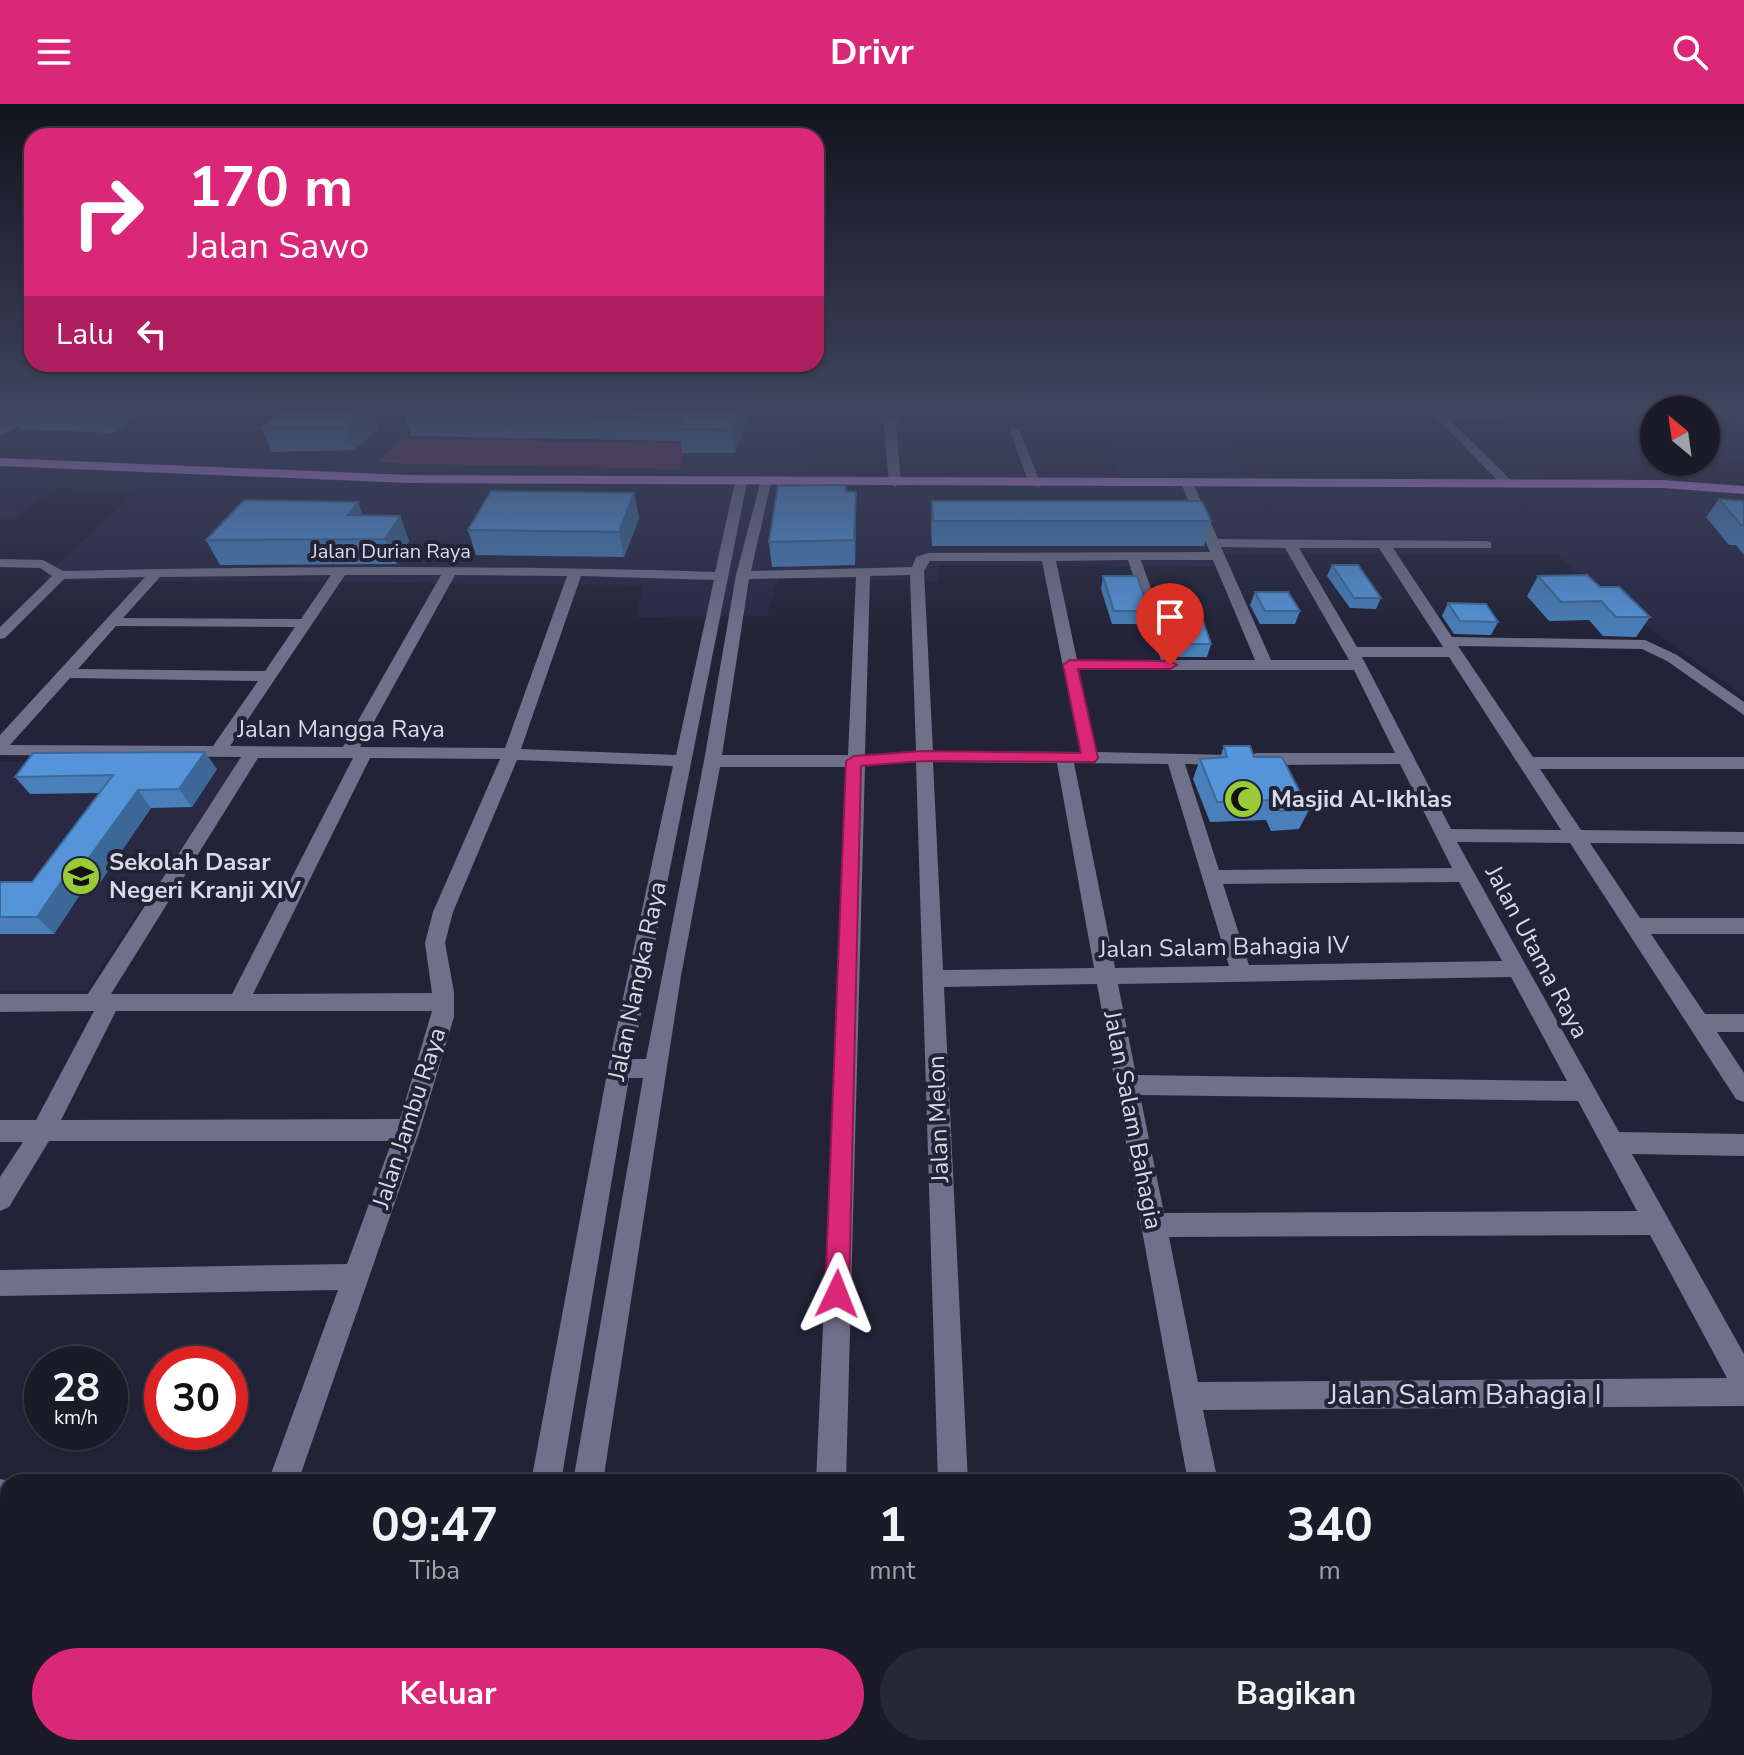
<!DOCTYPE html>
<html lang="id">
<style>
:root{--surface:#1a1a29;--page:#272735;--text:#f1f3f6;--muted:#9fa1a8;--line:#383846;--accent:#db2777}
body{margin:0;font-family:"Nunito Sans",sans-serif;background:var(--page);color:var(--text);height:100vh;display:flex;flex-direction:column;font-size:30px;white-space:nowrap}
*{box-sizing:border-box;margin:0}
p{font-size:26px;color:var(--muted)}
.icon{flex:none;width:44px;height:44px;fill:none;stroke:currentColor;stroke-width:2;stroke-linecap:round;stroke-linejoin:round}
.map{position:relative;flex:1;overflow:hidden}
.sheet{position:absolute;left:0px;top:1370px;width:1744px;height:282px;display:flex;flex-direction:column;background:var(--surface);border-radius:24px 24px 0 0;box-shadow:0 2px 6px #0004,0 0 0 2px var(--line)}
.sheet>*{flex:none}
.hud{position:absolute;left:24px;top:24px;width:800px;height:244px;border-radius:24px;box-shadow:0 2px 6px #0004,0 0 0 2px var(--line);background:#db2777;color:#fff;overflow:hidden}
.needle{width:52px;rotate:331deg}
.controls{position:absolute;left:1640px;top:292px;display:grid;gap:16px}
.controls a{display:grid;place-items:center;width:80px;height:80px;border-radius:50%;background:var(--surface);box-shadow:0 2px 6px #0004,0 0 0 2px var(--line);font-size:40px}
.speed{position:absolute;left:24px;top:1242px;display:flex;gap:16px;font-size:40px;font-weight:700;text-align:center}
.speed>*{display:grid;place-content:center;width:104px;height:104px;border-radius:50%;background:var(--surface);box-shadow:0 2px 6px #0004,0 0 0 2px var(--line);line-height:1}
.speed small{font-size:20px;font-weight:400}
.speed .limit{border:12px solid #d22;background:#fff;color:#111}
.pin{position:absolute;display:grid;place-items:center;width:68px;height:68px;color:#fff;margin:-82px -34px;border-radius:50% 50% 50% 0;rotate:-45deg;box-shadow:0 0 8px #0007}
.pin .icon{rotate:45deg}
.me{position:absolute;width:88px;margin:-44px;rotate:2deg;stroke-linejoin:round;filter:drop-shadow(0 0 6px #0008)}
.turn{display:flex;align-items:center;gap:28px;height:168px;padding:0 32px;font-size:36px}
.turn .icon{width:104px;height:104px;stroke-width:2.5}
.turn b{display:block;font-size:56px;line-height:68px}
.then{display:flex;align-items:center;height:76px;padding:0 32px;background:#0003;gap:16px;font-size:30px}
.eta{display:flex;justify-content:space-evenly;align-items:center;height:136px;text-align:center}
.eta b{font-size:48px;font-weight:700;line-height:56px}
.action{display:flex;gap:16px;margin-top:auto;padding:16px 32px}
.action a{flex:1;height:92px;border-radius:48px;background:var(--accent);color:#fff;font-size:32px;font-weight:700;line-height:92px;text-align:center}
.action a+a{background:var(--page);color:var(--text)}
header{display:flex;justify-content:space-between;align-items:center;height:104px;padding:0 32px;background:var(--accent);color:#fff;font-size:36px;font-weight:700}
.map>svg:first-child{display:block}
.built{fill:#292944}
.green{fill:#732a58}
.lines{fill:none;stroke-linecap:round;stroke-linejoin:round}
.minor{fill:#6f7089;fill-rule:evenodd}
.highway{fill:#c084de;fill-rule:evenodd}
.wall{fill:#497fba}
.shaded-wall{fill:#3c6897}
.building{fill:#5594d8;stroke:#3c6897;stroke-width:2}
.route{fill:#db2777;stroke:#8e194d;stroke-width:2}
.labels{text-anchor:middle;stroke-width:8;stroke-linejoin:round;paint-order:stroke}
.far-street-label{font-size:20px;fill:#d9dae8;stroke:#222337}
.street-label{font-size:24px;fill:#d9dae8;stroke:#222337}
.poi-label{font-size:24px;font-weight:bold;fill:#d9dae8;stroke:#222337;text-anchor:start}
.near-street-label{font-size:28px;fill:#d9dae8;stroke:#222337}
</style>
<header><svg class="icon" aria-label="menu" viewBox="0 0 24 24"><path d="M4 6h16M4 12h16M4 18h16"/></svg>Drivr<svg class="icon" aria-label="search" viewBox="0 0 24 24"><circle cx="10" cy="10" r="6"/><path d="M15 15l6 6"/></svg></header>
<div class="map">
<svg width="1744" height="1651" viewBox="0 0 1744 1651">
<rect width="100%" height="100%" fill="#222337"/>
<path class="built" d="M87,304H798L808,371H1119L1107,333L1142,334L1145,304H1262L1235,334L1233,351L1246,379L1663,380L1744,386V593L1592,482L1557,450L1223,451L1226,463L939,461L937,477L778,474L767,512L636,513L644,481L40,476L134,390L56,384L12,416L0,415V311Z
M1697,304H1744V357L1709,349L1706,325L1733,322Z
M240,656L86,887L0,886V658Z"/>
<path class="green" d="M401,335L686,339L680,365L378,359Z"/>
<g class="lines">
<path class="minor" d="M45,304H59L0,331V324Z
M896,304H906L896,322L901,379L895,383L889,379L884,322Z
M1427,304H1438L1444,310L1502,309V313L1498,314L1450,316L1512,377V383H1504Z
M1009,324L1019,326L1041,380L1039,383L1029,380Z
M741,374L747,378L632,955H646L704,657L736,471L761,376L771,379L751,467L912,463L916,453L928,449L1210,448L1181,379L1187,375L1193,379L1218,435L1486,437L1491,438V444H1393L1452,533L1645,536L1677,551L1744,598V611L1667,557L1642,545L1458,542L1533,653H1744V665H1540L1581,726L1744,728V740L1590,739L1640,814H1744V830H1651L1705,910H1744V928H1717L1744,969V998L1736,995L1570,739L1457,738L1619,1028L1744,1030V1052L1632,1050L1744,1250V1302L1203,1306L1218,1378H1188L1097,880L944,883L968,1378H938L916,658L865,662L846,1378H816L848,663H720L681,872L603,1378H573L643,974H629L561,1378H531L608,964L673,662L517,656L453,808L445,839L454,888V913L420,1026L298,1378H268L338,1186L0,1192V1166L347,1160L392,1037H49L9,1103L0,1107V1073L23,1038H0V1016H36L94,907L0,908V890H88L241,653L0,651V631L145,473L64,475L5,534L0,535V523L52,472L40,464L0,463V455L43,456L63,467C281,462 498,461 715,468L735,378ZM1221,443L1285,444L1349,556H1271ZM1299,444H1379L1443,543H1357ZM1128,456L1161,556H1077L1056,457ZM1141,456H1213L1255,556H1176ZM930,457H1042L1080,648L933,647L924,467ZM331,471L301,515L123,514L160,473ZM345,471H441L343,643L230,642ZM455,471L567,472L505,644L360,643ZM910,471L916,647L865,651L870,472ZM581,472L714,476L676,651L521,645ZM856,473L848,651H722L749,475ZM116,522L295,523L265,567L78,565ZM1362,553H1449L1561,726L1451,725ZM1079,566H1354L1395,649H1256L1247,655L1256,661L1400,660L1452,764L1219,766L1185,660L1224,661L1233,655L1230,651L1097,648ZM70,574L258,577L213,642L10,641ZM258,654H353L232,890H111ZM370,654L500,655L433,808L425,839L432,889L253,890ZM933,658L1057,659L1094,864L943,866ZM1074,659L1168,660L1229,862L1115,864ZM1459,778L1502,857L1249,861L1223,780ZM1511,873L1567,977L1136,971L1118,880ZM116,907H432L400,1015L61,1016ZM1140,991L1578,997L1637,1107L1164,1109ZM1650,1131L1727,1274L1198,1278L1169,1133Z
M0,1375L15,1378H8V1405H0Z
M1736,1488H1744V1520H1736Z
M172,1644H206L203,1651H169Z
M474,1644H508L507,1651H473Z
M524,1644H558L556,1651H522Z
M809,1644H843V1651H809Z
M1048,1644H1082V1651H1048Z
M1176,1644H1210L1211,1651H1177Z
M1388,1644H1422L1424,1651H1390Z"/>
<path class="highway" d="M0,354L409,371L1663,376L1744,382V390L1663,384L409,379L0,362Z"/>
</g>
<path class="wall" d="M0,304H149L113,329L20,325L14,315L0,322Z
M288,304L378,325L354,346L272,348L261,324Z
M406,304H750L735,349H682L681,337L411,332L403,308Z
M1707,304H1744V314L1740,312L1718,311Z
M846,388H856L855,461L772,463L769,438Z
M634,389L639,414L624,453L476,451L468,426Z
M1719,395L1744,397V451L1736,441H1729L1706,413Z
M932,397L1211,417L1204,442H932L931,422Z
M363,411L400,412L409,437L396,460L220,461L206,436Z
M1332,461L1381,494L1376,505L1350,504L1327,472Z
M1103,472L1149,507L1146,520H1112L1101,485Z
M1538,472L1600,483L1650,513L1636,533L1603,532L1589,516L1549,517L1527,492Z
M1255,488L1300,507L1295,520H1260L1250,501Z
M1448,499L1498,518L1491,531L1454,530L1442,512Z
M1171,506L1211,540L1207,553H1179L1168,519Z
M1224,642L1254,653L1309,706L1299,725L1271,727L1266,716L1210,718L1193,675L1200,655L1220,654Z
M217,665L192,703L151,704L97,783H85L54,830H0V778H32L99,689L30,690L15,673Z"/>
<path class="shaded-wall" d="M0,304H38L9,308L14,315L0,322Z
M116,304H149L113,329L104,312Z
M336,304H370L378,325L354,346L345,322L344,324Z
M740,304H750L735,349L733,326Z
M856,388V413L855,461L854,436Z
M634,389L639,414L624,453L619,428Z
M358,398L368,423L359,436L348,411Z
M400,412L409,437L396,460L385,435Z
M205,648L217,665L192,703L179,685Z
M138,686L151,704L97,783L81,765Z
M70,765L85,783L54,830L37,813Z"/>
<path class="building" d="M20,304H116L104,312L9,308Z
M288,304H367L345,323L261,324Z
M406,304H740L733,326L679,325L683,314L403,308Z
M845,381L846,388H856L854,436L769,438L778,382Z
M491,387L634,389L619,428L468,426Z
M1719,395L1744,397V422H1742Z
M244,396L358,398L348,411L400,412L385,435L206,436Z
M932,397H1202L1211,417H933Z
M1332,461H1358L1381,494H1354Z
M1587,471L1600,483H1619L1650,513H1616L1601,497L1561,498L1538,472Z
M1103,472H1137L1149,507H1114Z
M1255,488H1288L1300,507H1265Z
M1448,499L1486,500L1498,518L1460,517Z
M1171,506H1199L1211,540H1183Z
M1224,642H1250L1254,653H1282L1309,706L1280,707L1274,696L1217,698L1200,655L1227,653Z
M205,648L179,685L138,686L81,765H70L37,813H0V778H32L113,671L15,673L33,649Z"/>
<linearGradient id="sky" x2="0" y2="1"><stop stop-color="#13131e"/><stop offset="0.57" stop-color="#3e455e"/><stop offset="1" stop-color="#3e455e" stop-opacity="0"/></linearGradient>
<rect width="1744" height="535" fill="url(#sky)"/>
<path class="route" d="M1070,556L1170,557L1177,561L1170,565H1078L1098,654L1095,658L923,657L861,662L849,1190L846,1198L837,1202L829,1198L825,1190L846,657L854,652L923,647L1081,649L1063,561Z"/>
<defs>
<g id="mosque-disc" transform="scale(2)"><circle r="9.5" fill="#98cb37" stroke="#222337"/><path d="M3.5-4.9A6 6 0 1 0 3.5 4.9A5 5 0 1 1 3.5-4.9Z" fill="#111"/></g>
<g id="school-disc" transform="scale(2)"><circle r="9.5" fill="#98cb37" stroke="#222337"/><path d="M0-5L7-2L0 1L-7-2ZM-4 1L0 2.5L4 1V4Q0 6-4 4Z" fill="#111"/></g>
</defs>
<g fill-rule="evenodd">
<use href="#mosque-disc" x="1243" y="695"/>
<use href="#school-disc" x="81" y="772"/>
</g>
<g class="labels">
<g class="far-street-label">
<text x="391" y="454">Jalan Durian Raya</text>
</g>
<g class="street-label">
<text x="341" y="633">Jalan Mangga Raya</text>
<text transform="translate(1224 843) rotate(-1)" y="8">Jalan Salam Bahagia IV</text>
<text transform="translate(1537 848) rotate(62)" y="8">Jalan Utama Raya</text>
<text transform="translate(637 877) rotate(-78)" y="8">Jalan Nangka Raya</text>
<text transform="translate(409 1014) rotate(-72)" y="8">Jalan Jambu Raya</text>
<text transform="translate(938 1015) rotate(-92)" y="8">Jalan Melon</text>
<text transform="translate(1133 1016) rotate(79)" y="8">Jalan Salam Bahagia</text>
</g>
<g class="poi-label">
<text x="1271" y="703">Masjid Al-Ikhlas</text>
<text x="109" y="766">Sekolah Dasar<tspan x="109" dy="28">Negeri Kranji XIV</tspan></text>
</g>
<g class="near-street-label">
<text x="1465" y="1300">Jalan Salam Bahagia I</text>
</g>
</g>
</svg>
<div class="controls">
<a><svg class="needle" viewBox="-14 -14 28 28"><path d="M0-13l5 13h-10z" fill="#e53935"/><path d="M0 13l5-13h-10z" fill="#9fa1a8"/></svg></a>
</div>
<div class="speed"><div>28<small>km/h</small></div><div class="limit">30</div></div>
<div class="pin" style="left:1170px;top:561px;background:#d93025"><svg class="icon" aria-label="arrive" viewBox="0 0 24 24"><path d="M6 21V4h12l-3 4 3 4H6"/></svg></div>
<svg class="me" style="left:837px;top:1190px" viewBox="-20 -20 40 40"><path d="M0-17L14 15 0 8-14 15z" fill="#db2777" stroke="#fff" stroke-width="4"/></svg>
<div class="hud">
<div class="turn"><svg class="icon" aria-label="right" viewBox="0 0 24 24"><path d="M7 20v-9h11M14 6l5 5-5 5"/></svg><div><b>170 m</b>Jalan Sawo</div></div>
<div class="then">Lalu<svg class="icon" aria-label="left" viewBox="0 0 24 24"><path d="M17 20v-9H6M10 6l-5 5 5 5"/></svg></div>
</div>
<section class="sheet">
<div class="eta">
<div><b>09:47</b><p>Tiba</p></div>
<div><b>1</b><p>mnt</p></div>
<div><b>340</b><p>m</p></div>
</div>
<div class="action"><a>Keluar</a><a>Bagikan</a></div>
</section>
</div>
